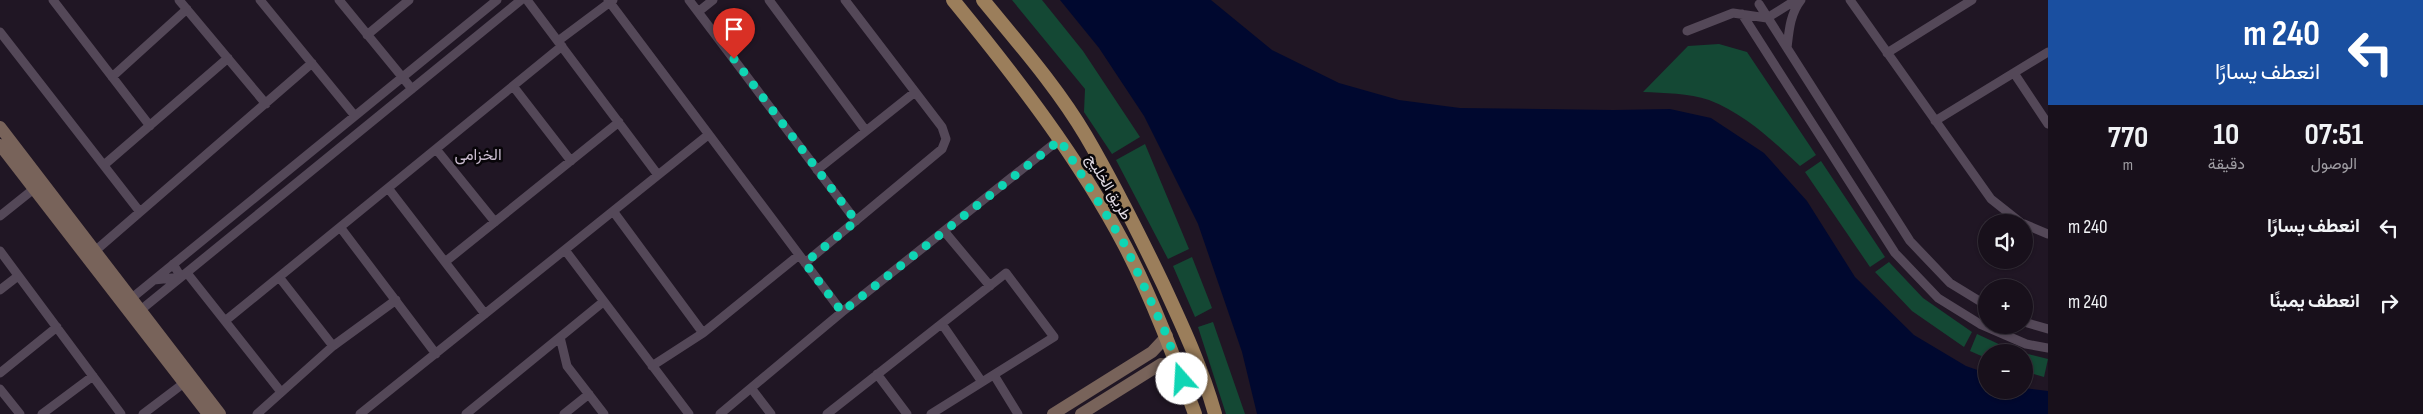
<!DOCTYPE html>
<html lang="ar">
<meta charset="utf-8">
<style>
:root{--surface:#18101b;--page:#251e28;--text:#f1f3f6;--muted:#9f9da3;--line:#36303a}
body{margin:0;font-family:"Sofia Sans Condensed",Vazirmatn,sans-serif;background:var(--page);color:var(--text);direction:rtl;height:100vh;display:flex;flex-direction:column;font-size:19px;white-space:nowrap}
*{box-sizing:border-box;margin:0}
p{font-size:16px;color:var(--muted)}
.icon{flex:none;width:28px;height:28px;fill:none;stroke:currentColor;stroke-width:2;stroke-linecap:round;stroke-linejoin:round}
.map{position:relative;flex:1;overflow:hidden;direction:ltr}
.details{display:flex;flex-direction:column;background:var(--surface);width:375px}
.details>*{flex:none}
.hud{background:#1a4fa0;color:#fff;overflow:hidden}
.controls{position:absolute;left:1978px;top:214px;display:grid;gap:10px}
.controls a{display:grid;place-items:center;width:55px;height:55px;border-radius:50%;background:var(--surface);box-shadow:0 1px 4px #0004,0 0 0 1px var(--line);font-size:25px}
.pin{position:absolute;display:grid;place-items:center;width:42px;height:42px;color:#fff;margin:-51px -21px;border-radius:50% 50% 50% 0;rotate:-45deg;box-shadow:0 0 5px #0007}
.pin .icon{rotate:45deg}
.me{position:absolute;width:55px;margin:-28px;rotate:341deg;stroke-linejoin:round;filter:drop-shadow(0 0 4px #0008)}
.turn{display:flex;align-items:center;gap:18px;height:105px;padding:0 20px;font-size:22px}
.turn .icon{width:65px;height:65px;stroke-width:2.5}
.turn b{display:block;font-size:35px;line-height:42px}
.eta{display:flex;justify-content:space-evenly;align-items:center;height:85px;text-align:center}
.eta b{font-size:30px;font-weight:700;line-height:35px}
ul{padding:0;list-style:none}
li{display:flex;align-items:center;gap:15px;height:75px;padding:0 20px}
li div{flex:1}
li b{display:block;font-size:19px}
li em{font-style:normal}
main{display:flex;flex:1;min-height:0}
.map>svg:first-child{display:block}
.green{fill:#144834}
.water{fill:#00082f}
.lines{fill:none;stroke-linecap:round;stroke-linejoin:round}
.street{stroke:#544858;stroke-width:9}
.secondary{stroke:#78635a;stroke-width:12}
.primary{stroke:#9b7e5b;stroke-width:14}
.route{stroke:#0fd5b4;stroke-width:9;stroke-dasharray:0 16.2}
.labels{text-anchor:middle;stroke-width:5;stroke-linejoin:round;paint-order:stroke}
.street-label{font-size:15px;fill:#e3dce6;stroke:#080509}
.neighbourhood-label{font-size:16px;fill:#c9bbce;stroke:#080509}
</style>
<main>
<section class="details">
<div class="hud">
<div class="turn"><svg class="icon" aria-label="left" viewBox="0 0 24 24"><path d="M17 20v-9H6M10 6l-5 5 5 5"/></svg><div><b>240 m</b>انعطف يسارًا</div></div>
</div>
<div class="eta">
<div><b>07:51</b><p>الوصول</p></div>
<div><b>10</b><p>دقيقة</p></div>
<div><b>770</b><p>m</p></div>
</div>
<ul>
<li><svg class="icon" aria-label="left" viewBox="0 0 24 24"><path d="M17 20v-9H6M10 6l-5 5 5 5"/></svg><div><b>انعطف يسارًا</b></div><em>240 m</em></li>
<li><svg class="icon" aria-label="right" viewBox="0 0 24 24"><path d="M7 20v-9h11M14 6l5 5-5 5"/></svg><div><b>انعطف يمينًا</b></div><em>240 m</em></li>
</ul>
</section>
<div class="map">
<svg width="2048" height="414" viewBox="0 0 2048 414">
<rect width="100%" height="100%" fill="#201624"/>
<path class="green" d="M1012,0H1042L1083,51L1140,137L1112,154L1084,112L1085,89Z
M1719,44L1747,52L1816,155L1800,166C1772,140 1745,114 1709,100C1689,93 1664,93 1643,92L1688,46Z
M1145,144L1189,249L1168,259L1116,160Z
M1821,161L1885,257L1870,267L1805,172Z
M1192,257L1212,308L1195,317L1173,266Z
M1889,262L1923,298L1972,332L1964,347L1912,311L1875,272Z
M1213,322L1245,414H1226L1198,327Z
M1977,334L2003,346L2000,352H1986V358L1970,351Z
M2024,353L2048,359L2044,377L2024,371Z"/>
<path class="water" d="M1060,0H1211L1272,50L1339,83L1399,100L1460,108L1613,110L1670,109L1711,118L1764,153L1807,201L1855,277L1914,335L1966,366L1986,373V390H2024V388L2048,391V414H1257L1242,352L1198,224L1144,116L1099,48Z"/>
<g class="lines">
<path class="street" d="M53,0L150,126
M179,0L266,104
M260,0L355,116
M339,0L412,89
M527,0L658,175
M608,0L842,312
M689,0L856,221
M769,0L866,131
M1850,0L1991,199L2020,222
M1759,4L1910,241L1950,283L1986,305
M698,12L713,0
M1742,14L1895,253L1938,298L1980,324L2026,344L2048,348
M1687,31L1733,13L1767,18L1796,0
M0,32L140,212
M367,35L409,0
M558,41L613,0
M1787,48C1789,31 1790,14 1801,0
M1887,53L1972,0
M2014,73L2048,124
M112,77L187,9
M513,86L571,161
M1935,121L2048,52
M436,149L495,222
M104,165L228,58
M817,170L915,92
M388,188L485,314
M613,211L703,333L799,255
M0,216L35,188
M2024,224L2048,234
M340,227L436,354
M944,231L990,286
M565,250L689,414
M0,251L121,414
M95,251L312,63
M445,262L619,122
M805,263L942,149L946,139L942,127L845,0
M187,273L281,392
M279,277L333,346
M154,280L181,277L173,264
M0,290L18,276
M127,302L497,0
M137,313L521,0
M225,321L562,46
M2024,322L2048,329
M942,324L982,382
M560,337L567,366L604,414
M652,366L703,333
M0,373L57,327
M877,374L907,414
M994,375L1018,414
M751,388L771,414
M0,389L20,414
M42,414L93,376
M143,414L184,383
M257,414L333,346L396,300
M360,414L708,135
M466,414L603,302
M564,414L589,394
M720,414L842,312L1060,139
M827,414L1006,273L1054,337L931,414"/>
<path class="secondary" d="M0,127L220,414
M0,145L208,414
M1053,414L1152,352L1167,336
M1081,414L1161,364L1179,369"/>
<path class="primary" d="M953,0C1016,77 1078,157 1125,246C1153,300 1174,357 1195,414
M983,0C1019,44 1057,87 1086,136C1114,184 1139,234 1163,284C1183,327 1202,368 1215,414"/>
</g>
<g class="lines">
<path class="route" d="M734,59L856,221L805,263L842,312L1060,140L1125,245L1167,336L1182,379"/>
</g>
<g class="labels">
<g class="street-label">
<text transform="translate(1109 187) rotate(59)" y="5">طريق الخليج</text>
</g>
<g class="neighbourhood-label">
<text x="478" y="160">الخزامى</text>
</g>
</g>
</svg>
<div class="controls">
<a><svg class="icon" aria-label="sound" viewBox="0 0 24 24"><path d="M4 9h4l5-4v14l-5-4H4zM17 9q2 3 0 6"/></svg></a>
<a>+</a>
<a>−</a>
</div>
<div class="pin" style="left:734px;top:59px;background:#d93025"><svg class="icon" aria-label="arrive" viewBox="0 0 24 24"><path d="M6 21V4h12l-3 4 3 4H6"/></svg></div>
<svg class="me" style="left:1182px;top:379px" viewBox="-20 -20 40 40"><circle r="19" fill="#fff"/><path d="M0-13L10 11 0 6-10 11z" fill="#0fd5b4"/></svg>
</div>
</main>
